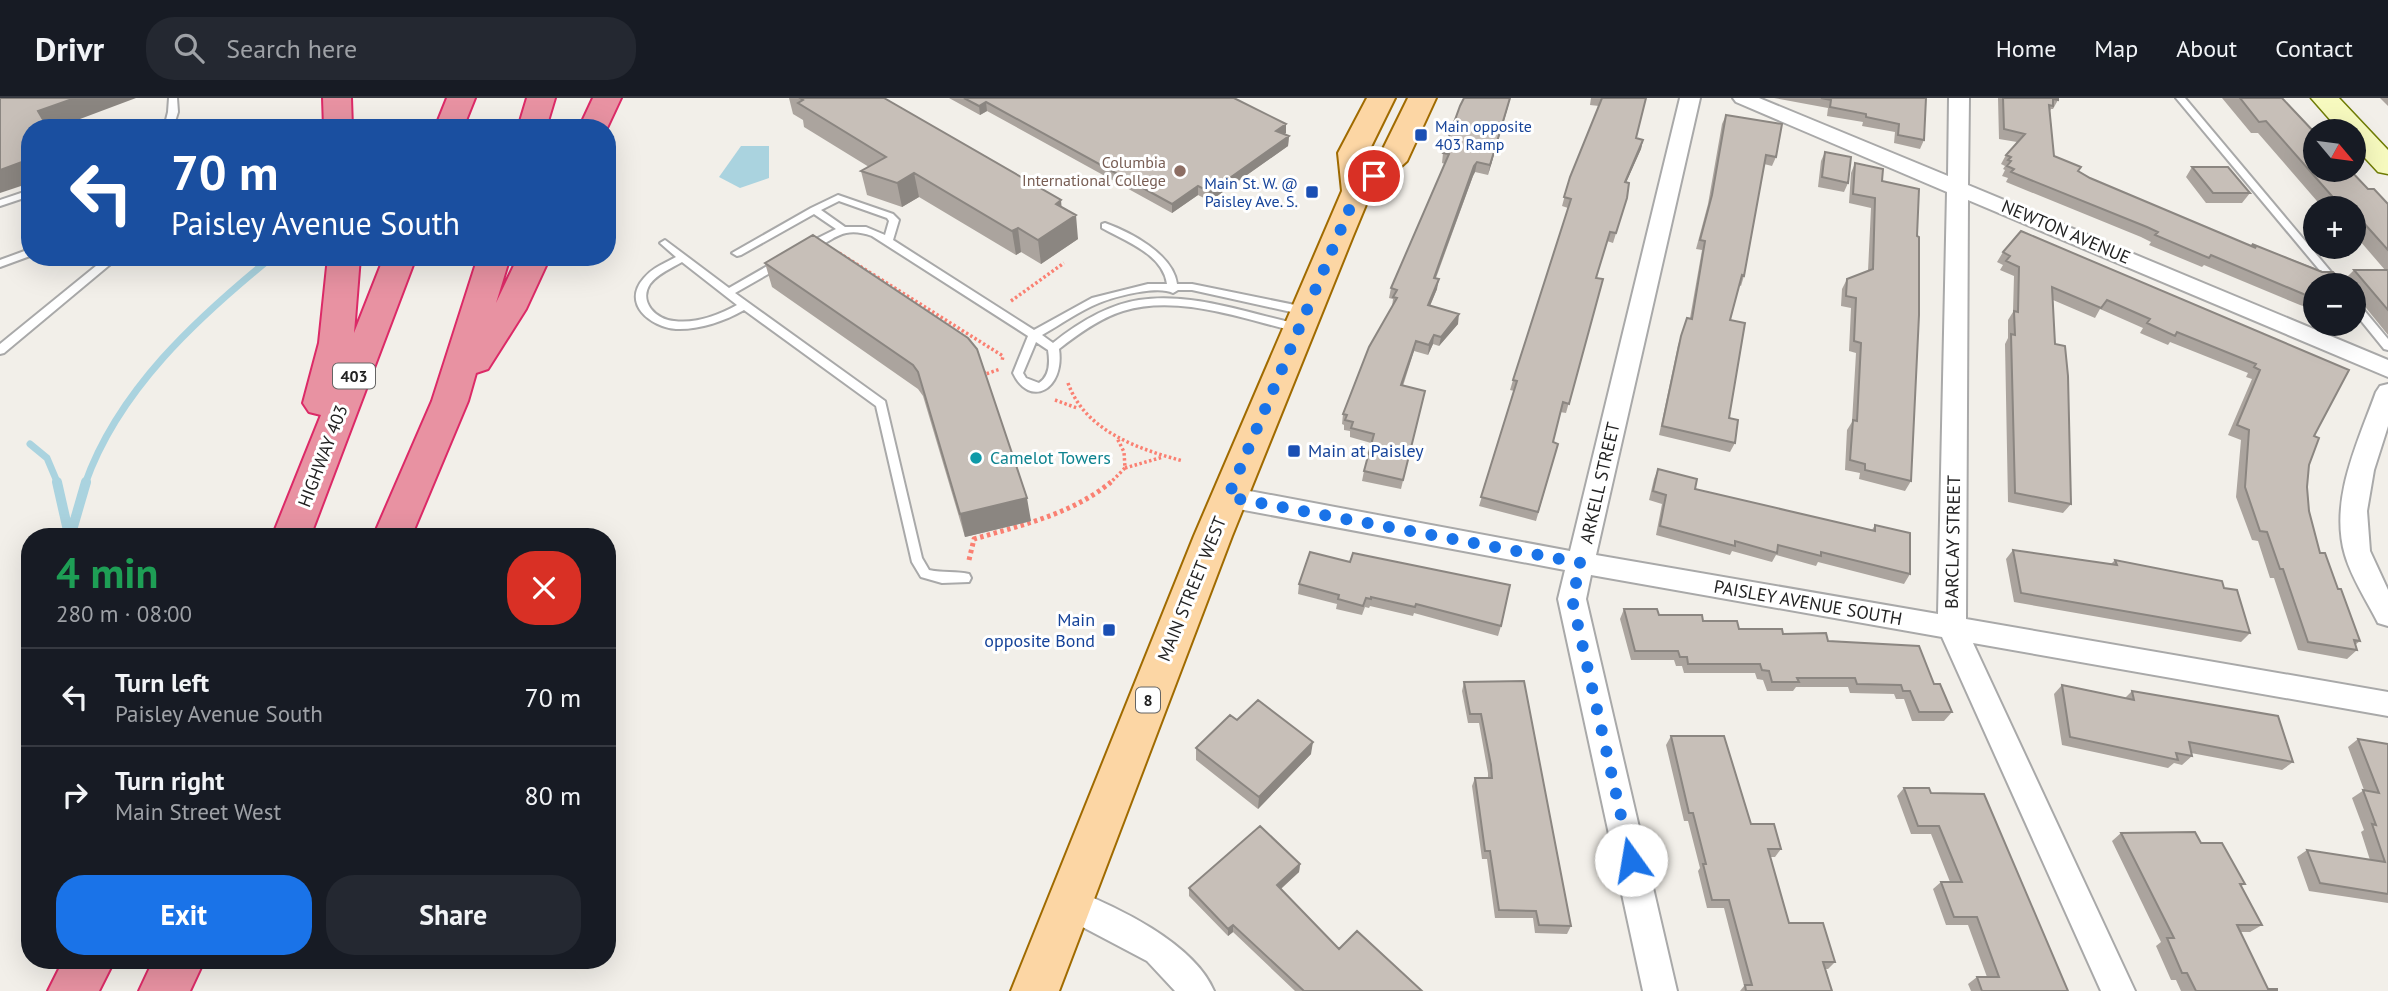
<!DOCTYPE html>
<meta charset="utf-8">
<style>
:root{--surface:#171b24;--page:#242831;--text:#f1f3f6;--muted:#9ea1a6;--line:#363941;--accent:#1a73e8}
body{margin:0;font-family:"PT Sans",sans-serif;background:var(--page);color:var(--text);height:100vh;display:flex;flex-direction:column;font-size:26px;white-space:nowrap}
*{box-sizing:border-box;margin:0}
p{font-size:23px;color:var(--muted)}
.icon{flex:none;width:38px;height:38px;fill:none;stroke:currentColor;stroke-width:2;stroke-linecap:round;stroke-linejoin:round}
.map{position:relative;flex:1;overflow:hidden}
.sheet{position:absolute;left:21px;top:430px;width:595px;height:441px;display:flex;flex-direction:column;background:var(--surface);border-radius:28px;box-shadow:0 7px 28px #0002}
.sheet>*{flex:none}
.hud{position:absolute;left:21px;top:21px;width:595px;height:147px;border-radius:28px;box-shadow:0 7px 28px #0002;background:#1a4fa0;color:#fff;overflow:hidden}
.needle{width:46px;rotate:119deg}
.controls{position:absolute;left:2303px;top:21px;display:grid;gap:14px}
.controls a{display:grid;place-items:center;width:63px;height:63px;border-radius:50%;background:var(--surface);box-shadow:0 7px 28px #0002;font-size:35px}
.pin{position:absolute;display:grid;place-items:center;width:60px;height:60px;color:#fff;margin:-30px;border:4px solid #fff;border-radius:50%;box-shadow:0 2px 7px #0007}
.me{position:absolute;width:77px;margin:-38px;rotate:347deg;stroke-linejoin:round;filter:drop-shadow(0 0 5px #0008)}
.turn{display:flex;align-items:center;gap:24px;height:147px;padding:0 35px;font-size:32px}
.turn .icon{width:91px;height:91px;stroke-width:2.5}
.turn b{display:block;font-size:49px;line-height:60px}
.round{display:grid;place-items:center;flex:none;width:74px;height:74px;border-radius:28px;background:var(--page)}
.head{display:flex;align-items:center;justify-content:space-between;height:119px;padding:0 35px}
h1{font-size:42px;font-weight:700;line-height:52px;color:#1e9e55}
.cta{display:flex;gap:14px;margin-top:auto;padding:14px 35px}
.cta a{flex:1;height:80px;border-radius:28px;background:var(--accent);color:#fff;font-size:28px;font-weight:700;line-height:80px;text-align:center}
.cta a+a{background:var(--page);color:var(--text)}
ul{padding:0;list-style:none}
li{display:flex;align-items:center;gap:21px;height:98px;padding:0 35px;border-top:2px solid var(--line)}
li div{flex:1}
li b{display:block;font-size:26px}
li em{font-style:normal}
header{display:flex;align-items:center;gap:42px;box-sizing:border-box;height:98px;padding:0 35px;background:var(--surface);border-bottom:2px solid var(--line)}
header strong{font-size:33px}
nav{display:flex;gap:38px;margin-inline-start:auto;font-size:24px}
.search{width:490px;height:63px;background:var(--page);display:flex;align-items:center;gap:18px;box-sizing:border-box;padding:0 24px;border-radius:28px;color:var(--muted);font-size:26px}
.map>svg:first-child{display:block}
.water{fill:#aad3df}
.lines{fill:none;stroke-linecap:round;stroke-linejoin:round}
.stream-far1{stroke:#aad3df;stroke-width:7}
.stream{stroke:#aad3df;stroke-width:10}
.lane-casing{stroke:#a9a9a9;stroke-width:4}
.street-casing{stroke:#a9a9a9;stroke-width:4}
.secondary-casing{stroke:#707d05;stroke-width:3}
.primary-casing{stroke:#a06b00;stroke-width:4}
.highway-casing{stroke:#dc2a67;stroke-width:4}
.path-far1{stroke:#fa8072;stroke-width:3.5;stroke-dasharray:2.5 2.5;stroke-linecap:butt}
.path{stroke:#fa8072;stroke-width:5;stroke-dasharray:3.5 3.5;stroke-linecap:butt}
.lane{fill:#fff;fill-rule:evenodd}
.street{fill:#fff;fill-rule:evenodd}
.secondary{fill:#f7fabf;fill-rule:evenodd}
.primary{fill:#fcd6a4;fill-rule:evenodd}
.highway{fill:#e892a2;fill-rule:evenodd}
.wall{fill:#aba49e}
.shaded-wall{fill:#8b8681}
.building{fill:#c7bfb8;stroke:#8b8681;stroke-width:2}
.route{stroke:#1a73e8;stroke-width:12;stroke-dasharray:0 21.6}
.transit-dot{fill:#1a4fb4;stroke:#fff;stroke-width:2.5}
.education-dot{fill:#8d6e63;stroke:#fff;stroke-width:2.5}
.culture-dot{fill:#0f9aa8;stroke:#fff;stroke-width:2.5}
.labels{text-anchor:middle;stroke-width:6;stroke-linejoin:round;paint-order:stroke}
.far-transit-label{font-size:16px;fill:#164399;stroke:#fff;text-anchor:start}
.far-education-label{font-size:16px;fill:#785e54;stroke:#fff;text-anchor:end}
.shield{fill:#fff;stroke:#646464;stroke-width:2}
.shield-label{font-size:16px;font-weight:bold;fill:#222}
.street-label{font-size:18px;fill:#222;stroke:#fff}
.transit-label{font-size:18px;fill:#164399;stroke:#fff;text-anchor:start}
.culture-label{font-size:18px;fill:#0d838f;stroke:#fff;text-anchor:start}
</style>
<header>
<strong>Drivr</strong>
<div class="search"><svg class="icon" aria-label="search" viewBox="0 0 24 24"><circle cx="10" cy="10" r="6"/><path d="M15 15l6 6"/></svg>Search here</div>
<nav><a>Home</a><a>Map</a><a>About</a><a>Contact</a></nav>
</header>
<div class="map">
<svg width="2388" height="893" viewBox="0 0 2388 893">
<rect width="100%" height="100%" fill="#f2efe9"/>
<path class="water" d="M741,48H769V80L740,90L719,79Z"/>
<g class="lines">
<path class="stream-far1" d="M30,346L47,360L58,386
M85,386C118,292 197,220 272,159"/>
<path class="stream" d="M57,384L69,437
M70,439L86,384"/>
<g class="lane-casing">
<path id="lane" d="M169,0H177L178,14L173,30H164L168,14Z
M2176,0H2185L2342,187H2332Z
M30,92V98L0,108V102Z
M838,97L893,116L899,122L893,142L1034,232L1092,200L1148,186H1167C1163,156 1125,143 1102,130V126L1105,125C1130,134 1173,156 1177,186H1192L1305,209L1310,213L1305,217L1192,192H1178L1173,195C1158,187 1116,198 1099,205C1079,213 1060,227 1042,237L1053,245C1078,225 1107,207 1139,202C1192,194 1247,215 1298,226L1303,230L1298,234C1243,221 1179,196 1123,213C1100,220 1078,236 1059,251C1065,291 1030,311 1013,275L1028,238L872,138C835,124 829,153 804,151V147L836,131L814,116L741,157L737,158L732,155L811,110ZM839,103L887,120L889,123L885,137L866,129H845L821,112ZM1036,244L1048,252C1050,264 1050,278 1039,285L1026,280L1023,275Z
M665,142L729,190L776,163H784V167L735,195L885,303L922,460L929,472C943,475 956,473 969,476L971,480L969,484L942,485L921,479L912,464L876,308L744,212C725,223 699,232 676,231C651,229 621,206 644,180C652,170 665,165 676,159L660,145ZM682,164L737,207C719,217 696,226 674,223C657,222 638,204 650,186C657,176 672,170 682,164Z
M30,151V158L0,169V162Z
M107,159H119L4,255L0,256V246Z
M2354,204L2358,205L2388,241V252L2384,251L2354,214Z"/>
</g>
<g class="street-casing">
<path id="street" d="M1680,0H1700L1596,457L1938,516L1947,94L1736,4L1733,0H1759L1948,78L1949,0H1969L1968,87L2388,262V279L1968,102L1966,521L2388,594V618L1973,545L2135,893H2101L1942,539L1591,477L1586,501L1677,893H1643L1558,501L1565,472L1228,409L1219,406L1215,399L1219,392L1228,389L1570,453Z
M2388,286V328L2374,372L2367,413L2370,453L2388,492V528L2378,525C2367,503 2352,481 2345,457C2329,402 2358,344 2376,294L2380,288Z
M1069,790C1116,808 1194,845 1214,893H1175L1147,863L1058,816L1053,805L1058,794Z"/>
</g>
<g class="secondary-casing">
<path id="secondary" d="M2311,0H2339L2388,52V76L2378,74L2354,48V33H2340Z"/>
</g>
<g class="primary-casing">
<path id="primary" d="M1367,0H1395L1368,55L1369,67L1379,59L1408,0H1436L1407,63L1370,97L1353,138L1232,438L1059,893H1011L1194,438L1342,93L1338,55Z"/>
</g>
<g class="highway-casing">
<path id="highway" d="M323,0H351L352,30H324Z
M447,0H475L463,30H435Z
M527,0H555L546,30H518Z
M593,0H621L607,30H579Z
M328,159H360L354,235L384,159H416L310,439H272L321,317L309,314L303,305L319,245Z
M478,159H510L496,205L518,159H550L526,211L488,271L476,275L468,303L411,439H373L432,303Z
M63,863H114L99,893H48Z
M153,863H204L190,893H139Z"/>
</g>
<path class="path-far1" d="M839,155L1003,258L1002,263
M1011,203L1064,165
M983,273L986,276L1000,271
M1068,285C1085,333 1138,351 1183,363
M1055,302L1077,310
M1125,370L1163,359
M1109,386L1125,370L1124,354L1117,340"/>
<path class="path" d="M969,462L974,441C1022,427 1072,416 1111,384"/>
<use href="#lane" class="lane"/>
<use href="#street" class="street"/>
<use href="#secondary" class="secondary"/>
<use href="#primary" class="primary"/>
<use href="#highway" class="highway"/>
</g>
<path class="wall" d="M789,0H884L1061,109L1078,141L1041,166L1021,154L1016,157L919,99L902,109L867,97L861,73L869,69L804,29L803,22L793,16Z
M949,0H1234L1286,26V35L1284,36L1289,38L1288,48L1210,103L1198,97L1172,115L987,13L980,17Z
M1510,0L1488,77L1475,74L1473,78L1436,180L1437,191L1430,208L1458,226L1439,248L1433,246L1428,257L1414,253L1403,288L1425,293L1401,391L1362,383L1364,373L1371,345L1350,339V333L1344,332V327L1342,326L1343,316L1392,209L1393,201L1389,200L1391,190L1445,66L1442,65L1443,55Z
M1591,0H1646L1636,40L1643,42L1641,51L1626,84L1627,100L1613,145L1607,143L1596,180L1603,181L1566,315L1560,314L1553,344L1558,346L1536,423L1479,408L1514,293L1510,292L1513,282L1568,110L1562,108L1570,79L1599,8L1590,7Z
M1774,0H1926L1924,42L1920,51L1894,45L1895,34L1862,28L1863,24L1827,18L1828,10Z
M1998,0H2058V2L2053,11H2051L2050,13L2054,58L2090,80L2251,148L2252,146L2338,179L2346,180L2354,172H2385L2354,136V110H2323L2258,35H2251L2222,0H2282L2368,91L2388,106V237L2354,195V187H2347L2344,184L2315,187V209L2311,208L2309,210L2300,207L2204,167L2202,169L2149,147L2151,144L2141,139L2006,84L2008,80L2002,78L2005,72L2003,71L2005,68L2001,66L2006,57L2017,44L1999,41Z
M2380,0H2388V8Z
M1726,17L1776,59L1772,68L1764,66L1744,178L1741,188L1739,187L1730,222L1729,320L1735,345L1730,354L1659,337L1678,247L1687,220H1690L1702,152L1696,151L1708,106L1722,26Z
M1825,54L1848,85L1844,94L1818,89L1821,63Z
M1855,65L1882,83L1917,138L1911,383L1905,393L1859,381L1860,375L1845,372L1847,332L1852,324L1856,255L1849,253L1851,210L1841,208L1842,191L1847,181L1868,173L1871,110L1849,105L1851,75Z
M2192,69L2250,95L2242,105H2206L2186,79Z
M2003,154L2349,272L2314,338L2309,367L2307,389L2309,413L2320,455L2338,491L2360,543L2355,547L2357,552L2347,561L2298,552L2274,480H2270L2258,443L2252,442L2236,399L2241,342L2228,337L2252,281L2246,279L2248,275L2170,244L2168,247L2140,235L2143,230L2100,211L2095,220L2053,202L2055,246L2071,406L2063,415L2008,404L2005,246L2008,240V222L2013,214L2014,178L2000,172L2003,167L1997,164Z
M765,165L968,240L1031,423L965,439L923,298L918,291L772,189Z
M1658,371L1695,391L1872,432L1875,427L1910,476L1904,486L1818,464L1816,468L1776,457L1772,464L1732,453L1730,457L1656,437L1662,406L1649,402L1654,381Z
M2013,452L2111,466L2115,462L2224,490L2250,535L2241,544L2014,504L2006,461Z
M1310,454L1501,528L1498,538L1414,515L1413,518L1370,508L1369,510L1365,509L1362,517L1336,511L1337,506L1298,496L1299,486Z
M1624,511L1703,523L1739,531L1783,536L1828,543L1934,586L1952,614L1944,623H1912L1904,601H1896L1894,596L1850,595L1848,589H1796L1793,593H1767L1763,582L1757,581L1755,575H1684L1682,568H1676L1674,562H1631L1620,521Z
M1524,583L1571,828L1567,836L1535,835L1533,820H1495L1487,761H1482L1472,688L1475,680H1488V675L1479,625H1468L1462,593L1464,584Z
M2062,587L2125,600L2132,593L2293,664L2282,672L2191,655L2192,658L2182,667L2174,665L2168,670L2062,647L2054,596Z
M1237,622L1311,656L1258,711L1196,662V650Z
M1671,638L1751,726L1781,751L1775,759H1770L1789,825L1835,864L1828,871H1825L1832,893H1740L1744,888L1724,810H1707L1698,773L1700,770L1688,723H1684L1666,647Z
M2358,641L2388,646V805L2309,793L2297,759L2307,752L2370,762L2361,734L2364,732L2352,700L2364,692L2348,649Z
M1904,690L1931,695L2068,893H1971L1968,886L1977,879H1987L1968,827H1946L1933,791L1941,784H1950L1931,736H1911L1897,698Z
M2121,735L2201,745L2245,786L2241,788L2262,827L2250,834H2240L2268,891L2277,893H2181L2176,882H2171L2156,848L2161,844L2112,743Z
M1300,766L1299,774L1281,791L1339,851L1422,893H1295L1233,834L1228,838L1189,798V790Z"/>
<path class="shaded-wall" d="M75,0H136L56,30H48L38,13Z
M1510,0L1508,9L1488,77L1490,67Z
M986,4L987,13L980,17L979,8Z
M1286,26V35L1276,42V33Z
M1289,38L1288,48L1210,103V94Z
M1643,42L1641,51L1622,94L1625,84Z
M30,61V85L0,95V72Z
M1477,64L1475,74L1473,78L1432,189L1434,180L1474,68Z
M914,75L919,99L902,109L897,85Z
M1198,88V97L1172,115V106Z
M1061,102L1063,126L1076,117L1078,141L1041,166L1038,142L1056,106Z
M1018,130L1021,154L1016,157L1012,133Z
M1439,181L1437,191L1426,217L1428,207Z
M1459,216L1458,226L1439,248L1441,239Z
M1434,237L1433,246L1428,257L1429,247Z
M1416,243L1414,253L1399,297L1401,287Z
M1027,400L1031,423L965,439L960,416Z
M1313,644L1311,656L1258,711L1259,699Z
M1300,766L1299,774L1276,795L1277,787Z
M1233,827V834L1228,838V831Z"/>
<path class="building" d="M0,0H75L38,13L48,30H30V61L0,72Z
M800,0H884L1061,102L1056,106L1076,117L1038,142L1018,130L1012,133L914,75L897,85L861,73L886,59L798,5L803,2Z
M964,0H1234L1286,26L1276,33L1289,38L1210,94L1198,88L1172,106L986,4L979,8Z
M1464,0H1510L1490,67L1477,64L1474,68L1434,180L1439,181L1428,207L1459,216L1441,239L1434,237L1429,247L1416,243L1401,287L1425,293L1403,382L1364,373L1374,336L1351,330L1353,324L1345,322L1347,317L1343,316L1369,249L1397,200L1393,199L1397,192L1391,190L1449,56L1443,55L1460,8Z
M1602,0H1646L1636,40L1643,42L1625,84L1629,85L1627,100L1616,135L1610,134L1596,180L1603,181L1569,306L1563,304L1553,344L1558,346L1538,414L1481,399L1517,283L1513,282L1571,101L1564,99L1570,79Z
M1821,0H1926L1924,42L1898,37L1899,26L1866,19V16L1830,9L1831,2Z
M2003,0H2058V2L2053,1V8L2049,7L2054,58L2081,69L2078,73L2090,80L2256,150L2252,146L2322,174H2333L2338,179L2346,180L2342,187H2315V200L2308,198L2211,157L2209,160L2155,137L2158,134L2147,129L2011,74L2014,71L2007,68L2011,63L2008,62L2011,59L2006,57L2025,36L2004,31Z
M2240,0H2282L2315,35V72H2350L2368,91H2374L2388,106V152L2354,114V110H2351L2346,105H2338L2266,23L2259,24Z
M1726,17L1782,26L1776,59L1766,57L1744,178L1742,177L1730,222L1745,225L1729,320L1738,322L1735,345L1662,328L1681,238L1687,220L1692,221L1705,143L1700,142L1712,97Z
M1825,54L1851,59L1848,85L1822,79Z
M1855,65L1883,71L1882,83L1919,91L1917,138L1919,139V217L1911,383L1865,372V366L1850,362L1853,322L1857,323L1861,245L1854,243L1856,200L1846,198L1847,181L1873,171L1875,100L1853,96Z
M2192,69H2228L2250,95H2213Z
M2021,133L2349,272L2314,338L2319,340L2309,367L2307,389L2309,413L2320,455H2325L2338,491H2341L2360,543L2354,542L2357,552L2308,544L2283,471H2280L2267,434L2260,433L2245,389L2249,332L2237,327L2260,272L2254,269L2256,266L2177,234L2175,238L2147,225L2150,221L2107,202L2101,210L2052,189L2055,246L2065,248L2068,278L2071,406L2015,395L2011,236L2015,237L2014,213L2018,214L2019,169L2006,163L2010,158L2003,154Z
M813,137L968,240L977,251L1027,400L960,416L918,274L913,267L765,165Z
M2354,172H2388V212Z
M1658,371L1697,381L1695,391L1875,433V427L1910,435V476L1821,454V458L1778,447L1777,455L1735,443V448L1660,428L1666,397L1653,393Z
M2013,452L2117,467L2115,462L2222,483L2224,490L2237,492L2250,535L2021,495Z
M1310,454L1350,464L1353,455L1510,487L1501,528L1416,506L1415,509L1371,499V501L1366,500L1363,508L1338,501L1339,497L1299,486Z
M1624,511H1657L1659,517H1702L1703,523H1737L1739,531H1782L1783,536L1826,535L1828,543L1919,548L1934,586H1940L1952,614H1919L1910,593H1903L1901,587L1857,586L1855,580H1797L1799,584H1772L1769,573L1762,572L1760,566H1688L1687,559H1680L1678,553H1635Z
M1524,583L1571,828L1539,827L1536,813L1499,812L1490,753H1485L1475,680H1492L1491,667L1481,616H1470L1464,584Z
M2062,587L2134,602L2132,593L2278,618L2293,664L2189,644L2192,658L2176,655L2178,662L2070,639Z
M1258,602L1313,644L1259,699L1196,650L1230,617L1237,622Z
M1671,638H1724L1751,726H1774L1781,751H1768L1789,825H1823L1835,864H1823L1832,893H1746L1745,887H1752L1729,802H1712L1703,766H1706L1693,715H1689Z
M2358,641L2388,646V796L2320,785L2307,752L2385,764L2372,726L2376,727L2363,692L2379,695Z
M1904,690H1929L1931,695L1984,696L2068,893H1982L1977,879H1999L1977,819H1954L1941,784H1962L1939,728H1918Z
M1260,728L1300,766L1277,787L1339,851L1357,833L1422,893H1304L1233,827L1228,831L1189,790Z
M2195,734L2201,745H2222L2245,786H2240L2262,827H2237L2268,891H2277V893H2196L2187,875H2182L2167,840H2174L2121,735Z"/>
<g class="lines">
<path class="route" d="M1374,78L1357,93L1228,399L1581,465L1572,501L1631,762"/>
</g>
<g class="transit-dot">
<rect x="1414" y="30" width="14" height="14" rx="3.5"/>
<rect x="1305" y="87" width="14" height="14" rx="3.5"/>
<rect x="1287" y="346" width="14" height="14" rx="3.5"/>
<rect x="1102" y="525" width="14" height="14" rx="3.5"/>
</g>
<circle class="education-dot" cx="1180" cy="73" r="7"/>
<circle class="culture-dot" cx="976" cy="360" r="7"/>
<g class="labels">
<g class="far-transit-label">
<text x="1435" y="34">Main opposite<tspan x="1435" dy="18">403 Ramp</tspan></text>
<text x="1298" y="91" text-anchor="end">Main St. W. @<tspan x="1298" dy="18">Paisley Ave. S.</tspan></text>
</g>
<g class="far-education-label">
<text x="1166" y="70">Columbia<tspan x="1166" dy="18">International College</tspan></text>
</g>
<g class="shield">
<rect x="333" y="265.5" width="42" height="25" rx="5"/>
<rect x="1136" y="589.5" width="24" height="25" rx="5"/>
</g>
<g class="shield-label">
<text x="354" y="284">403</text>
<text x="1148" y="608">8</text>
</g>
<g class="street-label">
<text transform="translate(2066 134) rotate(23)" y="6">NEWTON AVENUE</text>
<text transform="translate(323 358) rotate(-69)" y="6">HIGHWAY 403</text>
<text transform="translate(1600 385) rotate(-77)" y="6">ARKELL STREET</text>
<text transform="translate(1953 444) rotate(-89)" y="6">BARCLAY STREET</text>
<text transform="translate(1192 491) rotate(-68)" y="6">MAIN STREET WEST</text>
<text transform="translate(1808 505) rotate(10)" y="6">PAISLEY AVENUE SOUTH</text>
</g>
<g class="transit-label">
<text x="1308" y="359">Main at Paisley</text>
<text x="1095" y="528" text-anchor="end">Main<tspan x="1095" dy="21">opposite Bond</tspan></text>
</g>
<g class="culture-label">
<text x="990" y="366">Camelot Towers</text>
</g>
</g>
</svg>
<div class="controls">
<a><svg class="needle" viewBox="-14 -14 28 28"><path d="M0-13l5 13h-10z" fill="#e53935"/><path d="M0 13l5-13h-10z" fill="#9ea1a6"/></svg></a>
<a>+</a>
<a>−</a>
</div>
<div class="pin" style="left:1374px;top:78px;background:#d93025"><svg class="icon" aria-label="arrive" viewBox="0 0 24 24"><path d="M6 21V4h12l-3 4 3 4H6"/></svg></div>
<svg class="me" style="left:1631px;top:762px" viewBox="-20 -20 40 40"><circle r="19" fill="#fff"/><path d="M0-13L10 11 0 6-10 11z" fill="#1a73e8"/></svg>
<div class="hud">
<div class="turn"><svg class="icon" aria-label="left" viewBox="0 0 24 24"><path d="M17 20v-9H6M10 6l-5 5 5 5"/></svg><div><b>70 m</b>Paisley Avenue South</div></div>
</div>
<section class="sheet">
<div class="head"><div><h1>4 min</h1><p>280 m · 08:00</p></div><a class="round" style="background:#d93025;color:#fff"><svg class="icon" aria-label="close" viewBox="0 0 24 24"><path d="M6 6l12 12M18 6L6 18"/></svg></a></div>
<ul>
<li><svg class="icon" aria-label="left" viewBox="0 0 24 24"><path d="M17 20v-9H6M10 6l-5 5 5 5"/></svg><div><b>Turn left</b><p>Paisley Avenue South</p></div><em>70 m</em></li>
<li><svg class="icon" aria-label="right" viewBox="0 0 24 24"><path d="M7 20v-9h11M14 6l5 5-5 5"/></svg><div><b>Turn right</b><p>Main Street West</p></div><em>80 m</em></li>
</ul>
<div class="cta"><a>Exit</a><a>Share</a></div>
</section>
</div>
